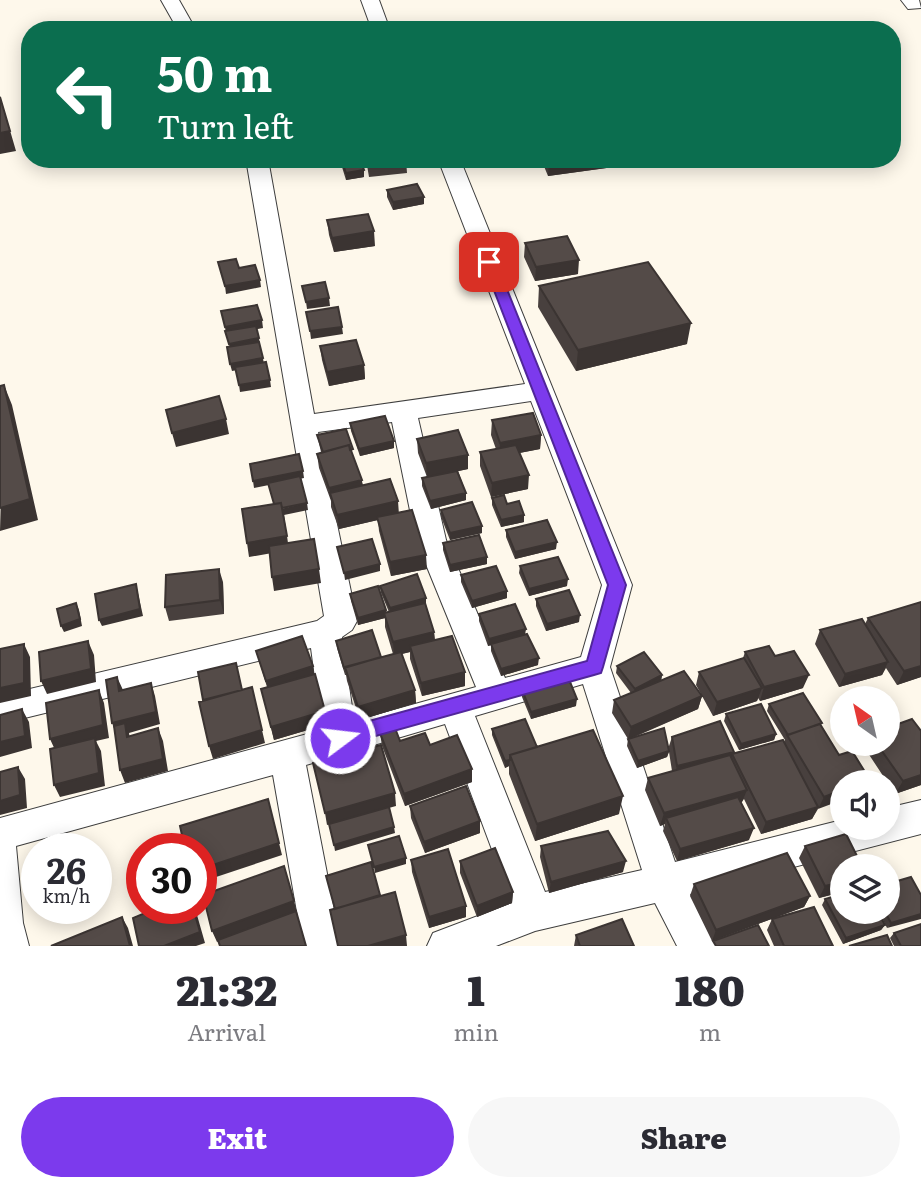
<!DOCTYPE html>
<style>
:root{--surface:#fff;--page:#f7f7f7;--text:#2b2b33;--muted:#7c7c81;--accent:#7c3aed}
body{margin:0;font-family:Literata,serif;background:var(--page);color:var(--text);height:100vh;display:flex;flex-direction:column;font-size:26px;white-space:nowrap}
*{box-sizing:border-box;margin:0}
p{font-size:23px;color:var(--muted)}
.icon{flex:none;width:38px;height:38px;fill:none;stroke:currentColor;stroke-width:2;stroke-linecap:round;stroke-linejoin:round}
.map{position:relative;height:946px;overflow:hidden}
.details{display:flex;flex-direction:column;background:var(--surface);flex:1}
.details>*{flex:none}
.banner{position:absolute;left:21px;top:21px;width:880px;height:147px;border-radius:28px;box-shadow:0 4px 18px #0003;background:#0b6e4f;color:#fff;overflow:hidden}
.needle{width:46px;rotate:326deg}
.controls{position:absolute;left:830px;top:686px;display:grid;gap:14px}
.controls a{display:grid;place-items:center;width:70px;height:70px;border-radius:50%;background:var(--surface);box-shadow:0 4px 18px #0003;font-size:35px}
.speed{position:absolute;left:21px;top:833px;display:flex;gap:14px;font-size:35px;font-weight:700;text-align:center}
.speed>*{display:grid;place-content:center;width:91px;height:91px;border-radius:50%;background:var(--surface);box-shadow:0 4px 18px #0003;line-height:1}
.speed small{font-size:18px;font-weight:400}
.speed .limit{border:10px solid #d22;background:#fff;color:#111}
.pin{position:absolute;display:grid;place-items:center;width:60px;height:60px;color:#fff;margin:-30px;border-radius:14px;box-shadow:0 4px 10px #0006}
.me{position:absolute;width:77px;margin:-38px;rotate:75deg;stroke-linejoin:round;filter:drop-shadow(0 0 5px #0008)}
.turn{display:flex;align-items:center;gap:24px;height:147px;padding:0 21px;font-size:32px}
.turn .icon{width:91px;height:91px;stroke-width:2.5}
.turn b{display:block;font-size:49px;line-height:60px}
.eta{display:flex;justify-content:space-evenly;align-items:center;height:119px;text-align:center}
.eta b{font-size:42px;font-weight:800;line-height:49px}
.cta{display:flex;gap:14px;margin-top:auto;padding:14px 21px}
.cta a{flex:1;height:80px;border-radius:42px;background:var(--accent);color:#fff;font-size:28px;font-weight:800;line-height:80px;text-align:center}
.cta a+a{background:var(--page);color:var(--text)}
.map>svg:first-child{display:block}
.lines{fill:none;stroke-linecap:round;stroke-linejoin:round}
.minor-casing{stroke:#3e3e3e;stroke-width:2}
.minor{fill:#fff;fill-rule:evenodd}
.wall{fill:#48403e}
.shaded-wall{fill:#3b3432}
.building{fill:#544b48;stroke:#3b3432;stroke-width:2}
.route{fill:#7c3aed;stroke:#51269a;stroke-width:2}
</style>
<div class="map">
<svg width="921" height="946" viewBox="0 0 921 946">
<rect width="100%" height="100%" fill="#fef8eb"/>
<g class="lines">
<g class="minor-casing">
<path id="minor" d="M161,0H179L196,30H178Z
M361,0H379L390,30H372Z
M901,0H919L921,8L908,9Z
M246,159H268L314,414L525,384L438,159H460L632,585L610,667L675,862L842,820V828H887V808L921,800V834L690,894L717,946H677L655,903L535,931L496,946H427L433,933L512,903L445,724L306,765L341,946H303L273,775L16,846L23,923L29,946H0V818L322,730L311,648L0,724V696L317,621L324,616ZM531,401L602,585L581,657L505,678L446,540L418,418ZM392,422L416,540L476,687L354,721L342,637L352,630L357,621L318,432ZM583,684L642,870L545,892L475,716Z"/>
</g>
<use href="#minor" class="minor"/>
</g>
<path class="wall" d="M341,159L364,170V177L346,180L342,167Z
M366,159H406L407,173L369,177Z
M541,159H622L621,166L548,176Z
M387,190L424,204L393,210L387,197Z
M327,220L375,246L334,252L329,235Z
M525,243L578,274L535,281L524,257Z
M539,286L687,344L576,371L538,307Z
M320,346L364,365L365,379L329,386L322,360Z
M492,420L541,435L540,449L519,453L528,489L491,497L480,466V452L496,449L491,435Z
M350,423L394,441V448L360,456L351,431Z
M317,435L353,456L363,485L398,513L427,569L391,576L379,531L378,520L339,529L331,507V501L319,468L317,454L321,452Z
M417,439L468,469L458,471L466,493V500L431,509L422,486V478L427,477L418,453Z
M492,498L507,504L524,515V522L501,527L492,505Z
M441,510L482,526V533L450,540L441,517Z
M506,530L556,549L515,559L506,537Z
M443,543L487,557V564L450,572L443,550Z
M520,566L567,586L529,596L519,573Z
M461,575L507,598L472,608L461,582Z
M223,582L224,614L169,621L165,607Z
M380,586L426,605L434,632L435,640L465,672V686L422,696L410,659V652L401,654L415,690L416,703L360,720L347,681L346,675H345L337,648L336,641L381,657L393,654L385,627V618L358,625L351,601L350,594L386,610V612H389L381,593Z
M536,599L579,622L546,631L536,606Z
M479,614L525,634L538,665L501,676L491,651V645L488,646L479,621Z
M868,618L921,677L897,685L886,668L882,675L839,687L815,644L820,630L865,624Z
M256,651L314,674L325,711L328,724L274,740L261,689L267,687Z
M745,652L775,656L803,688L760,701L758,698L757,701L713,716L702,696L698,709L630,739L668,749L672,737L734,752L733,754L784,742L785,740L767,711L769,704L822,723L821,725L839,755L870,780L869,782H842L818,809L812,819L761,834L744,799L741,803L749,840L677,861L663,831L665,824L660,826L645,790L648,778L672,771L669,752L667,757L637,768L627,746L628,739L612,713L614,700L631,693L616,673L617,666L662,675L661,680L701,694L696,685L699,672L743,658Z
M522,690L576,706L531,719L522,697Z
M726,714L776,734L774,740L739,750L724,721Z
M492,729L537,747L619,814L535,841L509,774V766L505,768L492,735Z
M921,731V785L895,794L864,747L866,744H887Z
M380,733L400,741L430,745L472,782L405,806L382,746Z
M410,806L480,833L425,853L411,818Z
M541,846L623,872L549,893L540,857Z
M805,846L842,866V892L819,898L799,858Z
M411,860L466,917L429,928L412,872Z
M460,861L513,892L512,903L477,917L460,873Z
M694,884L810,896L804,907L712,941L690,896Z
M921,895L887,928L879,912H887Z
M825,899L885,925L881,930L843,944L822,905Z
M772,919L833,946H774L767,930Z
M894,933L921,946H894L890,938Z
M576,935L634,946H574Z"/>
<path class="shaded-wall" d="M0,96L16,151L0,154Z
M567,159H622L621,166L548,176L549,162Z
M364,170V177L346,180V173Z
M424,197V204L393,210V202Z
M374,231L375,246L334,252L332,238Z
M579,260L578,274L535,281L536,267Z
M260,280L261,287L226,294L225,286Z
M329,298L330,306L307,309L306,302Z
M262,320L263,328L226,335L225,327Z
M691,323L687,344L576,371L578,350Z
M342,327L343,334L311,339L310,331Z
M259,338L260,346L230,351L229,344Z
M263,358L264,365L232,371L230,364Z
M364,365L365,379L329,386L327,372Z
M270,380L271,387L240,392L239,385Z
M4,385L12,405L38,520L0,531Z
M226,419L229,434L176,447L172,433Z
M541,435L540,449L499,457L500,443Z
M394,441V448L360,456L359,449Z
M468,455V469L427,478L426,463Z
M303,471L304,478L254,488L253,481Z
M529,475L528,489L491,497L492,483Z
M362,480L363,494L330,495L329,488Z
M466,493V500L431,509L430,501Z
M398,501L399,515L339,529L337,515Z
M307,503L308,510L284,515L289,550L249,557L247,543L276,510Z
M524,515V522L501,527V520Z
M482,526V533L450,540V533Z
M557,542L556,549L515,559V552Z
M426,555L427,569L391,576L390,562Z
M487,557V564L450,572V565Z
M380,564V571L345,580L344,573Z
M219,569L223,582L224,614L220,600Z
M319,569L321,583L274,591L272,577Z
M568,579L567,586L529,596V589Z
M136,584L143,616L102,626L99,620Z
M507,591V598L472,608V601Z
M426,598V605L390,615V608Z
M76,603L79,610L82,626L64,632L61,626Z
M386,610L387,617L384,613L385,618L358,625V618Z
M580,615L579,622L546,631L547,624Z
M526,629L525,635L488,646L489,639Z
M434,632L435,646H410V652L394,656L393,642Z
M88,641L94,655L96,682L47,694L41,681Z
M24,644L30,657L31,696L0,703V688Z
M539,658L538,665L501,676V669Z
M888,662L882,675L839,687L845,674Z
M313,666L315,679L269,694L266,681Z
M921,666V677L897,685L904,671Z
M465,672V686L422,696L421,683Z
M662,675L661,682L634,696L635,689Z
M809,675L803,688L760,701L764,687Z
M117,677L123,690L119,691Z
M151,683L155,696L160,724L129,733L132,750L117,736L112,723Z
M762,688L757,701L713,716L717,702Z
M99,690L104,703L109,738L96,741L101,751L105,786L60,797L54,785L56,752L50,739Z
M415,690L416,703L360,720L358,707Z
M702,696L698,709L628,739L631,727Z
M577,699L576,706L531,719V712Z
M22,709L29,722L32,748L0,757V742Z
M325,711L328,724L274,740L271,727Z
M158,728L163,741L168,771L125,783L120,770Z
M262,730L265,743L213,759L209,746Z
M776,734L774,740L739,750L741,744Z
M669,751L667,757L637,768L638,761Z
M734,752L728,765L674,779L677,766Z
M510,760L509,766L505,768V761Z
M18,767L25,779L27,808L0,815V801Z
M472,769V782L405,806L404,794Z
M921,775V785L895,794L903,781Z
M747,790L742,802L668,823L666,818L665,824L660,826L664,813Z
M842,790V800L818,809L824,797Z
M395,793L396,806L327,825L325,813Z
M623,796L619,814L535,841L537,824Z
M268,799L282,855L201,882V869Z
M818,807L812,819L761,834L766,822Z
M480,821V833L425,853L424,842Z
M394,827L395,833L335,851L334,845Z
M754,828L749,840L677,861L680,849Z
M406,858V864L375,873L374,867Z
M626,861L623,872L549,893L551,882Z
M842,882V892L819,898L825,886Z
M513,892L512,903L477,917V906Z
M810,896L804,907L712,941L716,930Z
M294,901L297,912L217,942L212,931Z
M466,906V917L429,928V917Z
M193,908H195L205,943L196,946H164Z
M921,914V919L887,928L891,923Z
M122,917L128,928L133,946H130Z
M885,925L881,930L843,944L846,938Z
M406,935L407,946H368Z"/>
<path class="building" d="M0,97L10,131L0,133Z
M341,159H360L364,170L346,173Z
M368,159H402L368,163Z
M548,159H567L549,162Z
M417,184L424,197L393,202L387,190Z
M368,214L374,231L332,238L327,220Z
M567,236L579,260L536,267L525,243Z
M236,259L239,268L255,265L260,280L225,286L218,262Z
M648,262L691,323L578,350L539,286Z
M325,282L329,298L306,302L302,286Z
M257,305L262,320L225,327L221,311Z
M338,307L342,327L310,331L306,312Z
M256,326L259,338L229,344L225,331Z
M356,340L364,365L327,372L320,346Z
M259,342L263,358L230,364L227,347Z
M266,362L270,380L239,385L235,367Z
M4,385L30,499L0,508V386Z
M219,396L226,419L172,433L166,410Z
M533,413L541,435L500,443L492,420Z
M385,416L394,441L359,449L350,423Z
M346,429L353,449L350,450L349,445L323,452L317,435Z
M458,430L468,455L426,463L417,439Z
M349,445L362,480L329,488L317,454Z
M516,445L529,475L492,483L480,452Z
M299,454L303,471L253,481L250,464Z
M457,471L466,493L430,501L422,478Z
M300,476L307,503L282,508L281,503L274,504L268,483Z
M390,479L398,501L337,515L330,493Z
M504,495L507,504L519,501L524,515L501,520L492,498Z
M472,502L482,526L450,533L441,510Z
M281,503L287,536L247,543L242,509Z
M412,510L426,555L390,562L377,517Z
M547,520L557,542L515,552L506,530Z
M479,535L487,557L450,565L443,543Z
M314,539L319,569L272,577L269,546Z
M372,539L380,564L344,573L337,547Z
M558,557L568,579L529,589L520,566Z
M496,566L507,591L472,601L461,575Z
M219,569L220,600L165,607L166,575Z
M417,574L426,598L390,608L380,586Z
M136,584L140,609L99,620L95,594Z
M378,586L386,610L358,618L350,594Z
M569,590L580,615L547,624L536,599Z
M921,602V666L904,671L868,618Z
M76,603L80,619L61,626L57,609Z
M425,603L434,632L393,642L384,613Z
M515,604L526,629L489,639L479,614Z
M862,619L888,662L845,674L820,630Z
M372,630L381,657L344,668L336,641Z
M527,634L539,658L501,669L491,644Z
M302,636L313,666L266,681L256,651Z
M452,636L465,672L421,683L410,646Z
M88,641L91,669L41,681L39,652Z
M24,644V683L0,688V649Z
M769,646L775,656L794,651L809,675L764,687L745,652Z
M401,652L415,690L358,707L345,667Z
M644,652L662,675L635,689L617,666Z
M744,658L762,688L717,702L699,672Z
M236,663L242,690L203,700L198,672Z
M684,671L702,696L631,727L614,700Z
M315,674L325,711L271,727L261,689Z
M117,677L119,691L151,683L156,712L112,723L106,680Z
M568,677L577,699L531,712L522,690Z
M252,687L262,730L209,746L199,702Z
M99,690L103,725L50,739L46,703Z
M803,693L822,723L788,735L769,704Z
M761,704L776,734L741,744L726,714Z
M22,709L25,736L0,742V715Z
M525,719L537,747L510,755V760L505,761L492,729Z
M912,719L921,731V775L903,781L877,744H887V728Z
M720,721L734,752L677,766L672,737Z
M125,723L127,737L158,728L163,759L120,770L114,726Z
M820,724L839,755L852,751L870,780L864,782H842V790L824,797L787,735Z
M395,728L400,741L425,733L430,745L457,735L472,769L404,794L380,733Z
M664,728L669,751L638,761L628,739Z
M593,730L623,796L537,824L510,755Z
M95,738L99,773L54,785L50,749Z
M783,740L818,807L766,822L732,754Z
M381,745L395,793L325,813L313,763Z
M730,755L747,790L664,813L648,778Z
M18,767L20,795L0,801V772Z
M466,786L480,821L424,842L410,806Z
M738,797L754,828L680,849L666,818Z
M268,799L279,843L201,869V849H185L180,826Z
M389,807L394,827L334,845L329,824Z
M608,831L626,861L551,882L541,846Z
M846,834L862,866H842V882L825,886L805,846Z
M399,836L406,858L374,867L368,845Z
M495,848L513,892L477,906L460,861Z
M448,849L466,906L429,917L411,860Z
M787,853L810,896L716,930L694,884Z
M371,862L380,895L335,909L326,876Z
M284,866L294,901L212,931L203,895Z
M911,877L921,895V914L891,923L885,912H887V884Z
M395,892L406,935L368,946H338L330,910Z
M842,894V912H878L885,925L846,938L825,899Z
M814,907L833,946H784L772,919Z
M157,908H193L200,932L164,946H139L133,918Z
M296,911L306,946H220L218,940Z
M122,917L130,946H51Z
M622,919L634,946H580L576,935Z
M921,924V946H901L894,933Z
M758,925L769,946H716L713,941Z
M887,935L892,946H849Z"/>
<path class="route" d="M489,258L496,262L626,585L603,667L601,673L594,675L340,746L334,744L331,738L334,732L340,729L587,661L608,585L483,262Z"/>
</svg>
<div class="controls">
<a><svg class="needle" viewBox="-14 -14 28 28"><path d="M0-13l5 13h-10z" fill="#e53935"/><path d="M0 13l5-13h-10z" fill="#7c7c81"/></svg></a>
<a><svg class="icon" aria-label="sound" viewBox="0 0 24 24"><path d="M4 9h4l5-4v14l-5-4H4zM17 9q2 3 0 6"/></svg></a>
<a><svg class="icon" aria-label="layers" viewBox="0 0 24 24"><path d="M12 4l9 5-9 5-9-5zM3 14l9 5 9-5"/></svg></a>
</div>
<div class="speed"><div>26<small>km/h</small></div><div class="limit">30</div></div>
<div class="pin" style="left:489px;top:262px;background:#d93025"><svg class="icon" aria-label="arrive" viewBox="0 0 24 24"><path d="M6 21V4h12l-3 4 3 4H6"/></svg></div>
<svg class="me" style="left:340px;top:738px" viewBox="-20 -20 40 40"><circle r="17" fill="#7c3aed" stroke="#fff" stroke-width="3"/><path d="M0-11L8 9 0 5-8 9z" fill="#fff"/></svg>
<div class="banner">
<div class="turn"><svg class="icon" aria-label="left" viewBox="0 0 24 24"><path d="M17 20v-9H6M10 6l-5 5 5 5"/></svg><div><b>50 m</b>Turn left</div></div>
</div>
</div>
<section class="details">
<div class="eta">
<div><b>21:32</b><p>Arrival</p></div>
<div><b>1</b><p>min</p></div>
<div><b>180</b><p>m</p></div>
</div>
<div class="cta"><a>Exit</a><a>Share</a></div>
</section>
